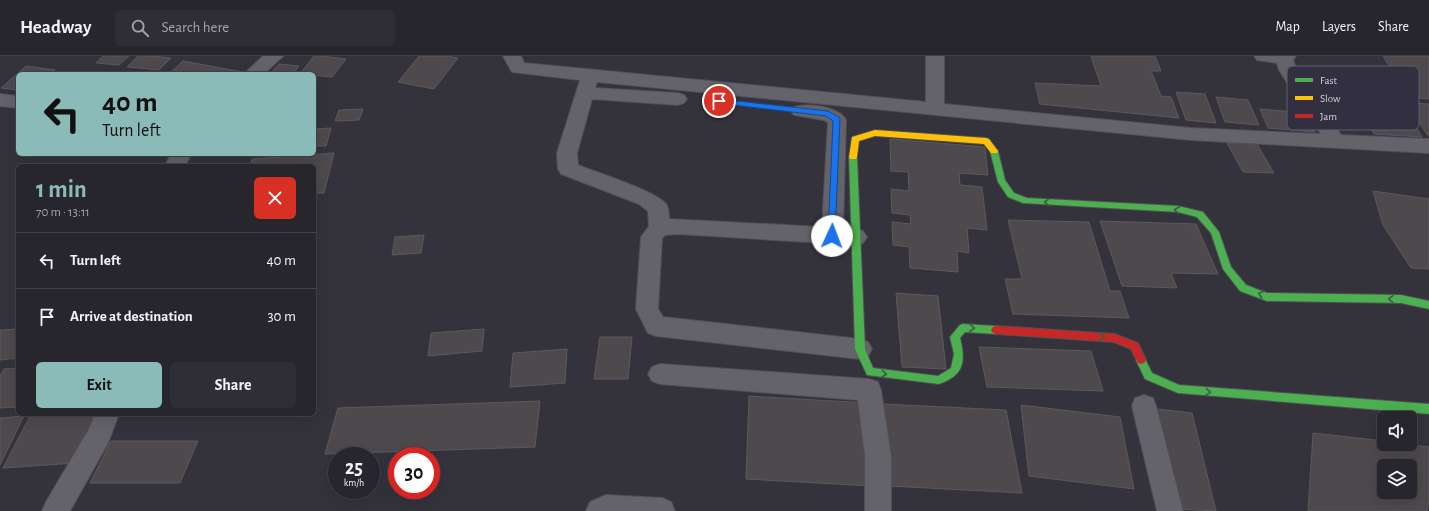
<!DOCTYPE html>
<meta charset="utf-8">
<style>
:root{--surface:#27262d;--page:#2f2e35;--text:#f1f3f6;--muted:#a4a5aa;--line:#434349;--accent:#8bbbb9}
body{margin:0;font-family:"Alegreya Sans",sans-serif;background:var(--page);color:var(--text);height:100vh;display:flex;flex-direction:column;font-size:15px;white-space:nowrap}
*{box-sizing:border-box;margin:0}
p{font-size:13px;color:var(--muted)}
.icon{flex:none;width:22px;height:22px;fill:none;stroke:currentColor;stroke-width:2;stroke-linecap:round;stroke-linejoin:round}
.map{position:relative;flex:1;overflow:hidden}
.sheet{position:absolute;left:16px;top:108px;width:300px;height:252px;display:flex;flex-direction:column;background:var(--surface);border-radius:6px;box-shadow:0 4px 16px #0002,0 0 0 1px var(--line)}
.sheet>*{flex:none}
.guide{position:absolute;left:16px;top:16px;width:300px;height:84px;border-radius:6px;box-shadow:0 4px 16px #0002,0 0 0 1px var(--line);background:#8bbbb9;color:#111;overflow:hidden}
.tools{position:absolute;left:1377px;top:355px;display:grid;gap:8px}
.tools a{display:grid;place-items:center;width:40px;height:40px;border-radius:6px;background:var(--surface);box-shadow:0 4px 16px #0002,0 0 0 1px var(--line);font-size:20px}
.speed{position:absolute;left:328px;top:391px;display:flex;gap:8px;font-size:20px;font-weight:700;text-align:center}
.speed>*{display:grid;place-content:center;width:52px;height:52px;border-radius:50%;background:var(--surface);box-shadow:0 4px 16px #0002,0 0 0 1px var(--line);line-height:1}
.speed small{font-size:10px;font-weight:400}
.speed .limit{border:6px solid #d22;background:#fff;color:#111}
.pin{position:absolute;display:grid;place-items:center;width:34px;height:34px;color:#fff;margin:-17px;border:2px solid #fff;border-radius:50%;box-shadow:0 1px 4px #0007}
.me{position:absolute;width:44px;margin:-22px;rotate:2deg;stroke-linejoin:round;filter:drop-shadow(0 0 3px #0008)}
.turn{display:flex;align-items:center;gap:14px;height:84px;padding:0 20px;font-size:18px}
.turn .icon{width:52px;height:52px;stroke-width:2.5}
.turn b{display:block;font-size:28px;line-height:34px}
.round{display:grid;place-items:center;flex:none;width:42px;height:42px;border-radius:6px;background:var(--page)}
.overview{display:flex;align-items:center;justify-content:space-between;height:68px;padding:0 20px}
h1{font-size:24px;font-weight:700;line-height:30px;color:var(--accent)}
.cta{display:flex;gap:8px;margin-top:auto;padding:8px 20px}
.cta a{flex:1;height:46px;border-radius:6px;background:var(--accent);color:#111;font-size:16px;font-weight:700;line-height:46px;text-align:center}
.cta a+a{background:var(--page);color:var(--text)}
ul{padding:0;list-style:none}
li{display:flex;align-items:center;gap:12px;height:56px;padding:0 20px;border-top:1px solid var(--line)}
li div{flex:1}
li b{display:block;font-size:15px}
li em{font-style:normal}
header{display:flex;align-items:center;gap:24px;box-sizing:border-box;height:56px;padding:0 20px;background:var(--surface);border-bottom:1px solid var(--line)}
header strong{font-size:19px}
nav{display:flex;gap:22px;margin-inline-start:auto;font-size:14px}
.search{width:280px;height:36px;background:var(--page);display:flex;align-items:center;gap:10px;box-sizing:border-box;padding:0 14px;border-radius:6px;color:var(--muted);font-size:15px}
.map>svg:first-child{display:block}
.building{fill:#4e494c;stroke:#5d585c;fill-rule:evenodd}
.lines{fill:none;stroke-linecap:round;stroke-linejoin:round}
.street-casing{stroke:#504f57;stroke-width:2}
.fast-casing{stroke:#504f57;stroke-width:2}
.slow-casing{stroke:#504f57;stroke-width:2}
.jam-casing{stroke:#504f57;stroke-width:2}
.street{fill:#64636a;fill-rule:evenodd}
.fast{fill:#4caf50;fill-rule:evenodd}
.slow{fill:#ffc107;fill-rule:evenodd}
.jam{fill:#c62828;fill-rule:evenodd}
.oneway{stroke:#3a5c46}
.route{fill:#1a73e8;stroke:#114b97}
.key{fill:#312f40;stroke:#615f6e;stroke-width:1}
.key-label{font-size:11px;fill:#d1d0db}
</style>
<header>
<strong>Headway</strong>
<div class="search"><svg class="icon" aria-label="search" viewBox="0 0 24 24"><circle cx="10" cy="10" r="6"/><path d="M15 15l6 6"/></svg>Search here</div>
<nav><a>Map</a><a>Layers</a><a>Share</a></nav>
</header>
<div class="map">
<svg width="1429" height="455" viewBox="0 0 1429 455">
<rect width="100%" height="100%" fill="#34333c"/>
<path class="building" d="M103,0H129L119,9L96,7Z
M138,0H152L171,2L159,14L127,11Z
M314,0H321L346,3L332,21L300,18Z
M419,0H446L458,2L434,33L398,26Z
M1091,0H1155L1161,15H1151L1161,40L1171,41L1179,62L1040,48L1035,27L1101,30Z
M1383,0H1429V43L1408,41Z
M183,5L243,16L241,18H169Z
M279,8L299,10L293,18H270Z
M26,10L55,14L51,18H18V34L1,32Z
M1176,36L1205,38L1216,67L1186,64Z
M1216,41L1248,44L1259,69L1225,66Z
M1356,45L1402,48L1422,81L1374,78Z
M1407,47L1429,48V80H1428Z
M363,53L359,64L335,65L339,54Z
M1260,53L1306,57L1315,76L1268,72Z
M331,72L326,90H314V73Z
M890,83L985,91L988,119L959,117L960,129L982,131L987,174L967,172L969,197L957,195L958,216L910,212L909,191L893,189L892,166L911,168L910,159L892,157L891,133L909,135L908,116L891,115Z
M1227,87L1257,88L1274,117L1243,116Z
M334,97L324,137H314V110H250L252,103Z
M1373,135L1429,143V213L1411,212L1383,169Z
M1008,164L1089,166L1110,235H1120L1129,262L1013,258L1005,223H1022Z
M1100,165L1196,168L1218,218L1171,217L1177,232L1122,230Z
M424,179L421,197L392,199L395,181Z
M896,237L938,240L946,313L902,311Z
M18,273V302L0,304V274Z
M484,273L482,295L428,300L431,277Z
M600,281H632L628,323H594Z
M979,291L1091,295L1103,335L987,331Z
M567,293L565,327L510,331L513,297Z
M18,312V351L0,352V320L4,313Z
M749,340L867,347L871,430L746,423Z
M540,345L535,391L325,398L338,352Z
M883,348L1006,354L1022,437L889,430Z
M1021,349L1120,361L1134,433L1029,420Z
M1157,353L1192,357L1216,455L1178,453Z
M67,358H97L76,407L3,412L30,360Z
M24,360L0,409V362Z
M1313,377L1384,385V388H1405L1429,391V445L1427,455H1308ZM1384,410H1410V436H1384Z
M111,385H198L180,427H90Z"/>
<g class="lines">
<g class="street-casing">
<path id="street" d="M263,0H283L264,18H244Z
M503,0H521L524,7L926,46V0H944V48L1191,72L1321,78L1279,14L1277,7L1257,4L1254,0H1296L1293,4L1297,14L1341,79L1429,83V97L1191,84L597,26L595,32L678,37L684,39L687,43L684,47L678,49L592,43L577,97L578,109C595,116 656,135 666,148C669,152 669,157 669,163L822,171L828,66L823,64L794,59L791,55L794,51C808,47 838,50 846,64L843,172L856,173L863,175L867,181L863,187L856,189L678,178L665,179L662,182L658,253L663,261L860,283L868,286L872,293L868,300L860,303L656,280L648,277L636,253L641,181L649,170L648,155L639,148L561,118L558,113L557,97L580,24L512,16Z
M0,38L18,40V52L0,50Z
M171,98H191L185,110H165Z
M660,308L869,323L878,326L881,334L891,400V455H865V400L858,344L660,328L652,325L648,318L652,311Z
M1144,339L1153,342L1156,350L1183,455H1157L1132,350L1135,342Z
M95,358H119L108,387L70,455H42L46,446L89,373Z
M606,439L662,442L671,446L675,455H586L590,446Z"/>
</g>
<g class="fast-casing">
<path id="fast" d="M994,92L998,95L1005,124L1014,137L1027,142L1178,150L1203,156L1219,176L1231,211L1246,229L1267,237L1401,239L1429,245V253L1401,247L1267,245L1240,235L1223,213L1211,177L1197,161L1178,156L1023,147L1008,141L998,126L990,95Z
M853,98L857,101L865,293L873,312L938,320L951,312L954,298L950,281L960,269L963,268L996,270L999,271L1001,274L999,277L996,278L965,276L960,282C966,306 964,319 939,328L867,319L855,293L849,101Z
M1141,300L1144,301L1152,317L1179,329L1429,348V358L1178,337L1145,323L1136,304L1138,301Z"/>
</g>
<g class="slow-casing">
<path id="slow" d="M875,74L986,82L989,83L998,95L997,97H991L984,88L875,80L859,85L857,101L856,103H850L849,101L852,81Z"/>
</g>
<g class="jam-casing">
<path id="jam" d="M996,270L1114,278L1138,287L1146,304L1144,307L1141,308L1138,307L1131,293L1114,286L996,278L993,277L991,274L993,271Z"/>
</g>
<use href="#street" class="street"/>
<use href="#fast" class="fast"/>
<use href="#slow" class="slow"/>
<use href="#jam" class="jam"/>
</g>
<defs><path id="oneway-chevron" d="M-2-3.5L2.5 0L-2 3.5" fill="none" stroke-width="1.6" stroke-linecap="round" stroke-linejoin="round"/></defs>
<g class="oneway">
<use href="#oneway-chevron" transform="translate(1047 146) rotate(-177)"/>
<use href="#oneway-chevron" transform="translate(1177 154) rotate(-173)"/>
<use href="#oneway-chevron" transform="translate(1261 238) rotate(-161)"/>
<use href="#oneway-chevron" transform="translate(1391 243) rotate(-179)"/>
<use href="#oneway-chevron" transform="translate(972 272) rotate(4)"/>
<use href="#oneway-chevron" transform="translate(1102 281) rotate(4)"/>
<use href="#oneway-chevron" transform="translate(884 318) rotate(6)"/>
<use href="#oneway-chevron" transform="translate(1208 336) rotate(5)"/>
</g>
<path class="route" d="M719,43L828,55L840,62L835,182H829L828,180L833,65L826,60L716,47L715,45Z"/>
<rect x="1287" y="10" width="132" height="64" rx="6" class="key"/>
<rect x="1295" y="22" width="18" height="4" fill="#4caf50"/>
<rect x="1295" y="40" width="18" height="4" fill="#ffc107"/>
<rect x="1295" y="58" width="18" height="4" fill="#c62828"/>
<g class="key-label">
<text x="1320" y="28">Fast</text>
<text x="1320" y="46">Slow</text>
<text x="1320" y="64">Jam</text>
</g>
</svg>
<div class="tools">
<a><svg class="icon" aria-label="sound" viewBox="0 0 24 24"><path d="M4 9h4l5-4v14l-5-4H4zM17 9q2 3 0 6"/></svg></a>
<a><svg class="icon" aria-label="layers" viewBox="0 0 24 24"><path d="M12 4l9 5-9 5-9-5zM3 14l9 5 9-5"/></svg></a>
</div>
<div class="speed"><div>25<small>km/h</small></div><div class="limit">30</div></div>
<div class="pin" style="left:719px;top:45px;background:#d93025"><svg class="icon" aria-label="arrive" viewBox="0 0 24 24"><path d="M6 21V4h12l-3 4 3 4H6"/></svg></div>
<svg class="me" style="left:832px;top:180px" viewBox="-20 -20 40 40"><circle r="19" fill="#fff"/><path d="M0-13L10 11 0 6-10 11z" fill="#1a73e8"/></svg>
<div class="guide">
<div class="turn"><svg class="icon" aria-label="left" viewBox="0 0 24 24"><path d="M17 20v-9H6M10 6l-5 5 5 5"/></svg><div><b>40 m</b>Turn left</div></div>
</div>
<section class="sheet">
<div class="overview"><div><h1>1 min</h1><p>70 m · 13:11</p></div><a class="round" style="background:#d93025;color:#fff"><svg class="icon" aria-label="close" viewBox="0 0 24 24"><path d="M6 6l12 12M18 6L6 18"/></svg></a></div>
<ul>
<li><svg class="icon" aria-label="left" viewBox="0 0 24 24"><path d="M17 20v-9H6M10 6l-5 5 5 5"/></svg><div><b>Turn left</b></div><em>40 m</em></li>
<li><svg class="icon" aria-label="arrive" viewBox="0 0 24 24"><path d="M6 21V4h12l-3 4 3 4H6"/></svg><div><b>Arrive at destination</b></div><em>30 m</em></li>
</ul>
<div class="cta"><a>Exit</a><a>Share</a></div>
</section>
</div>
